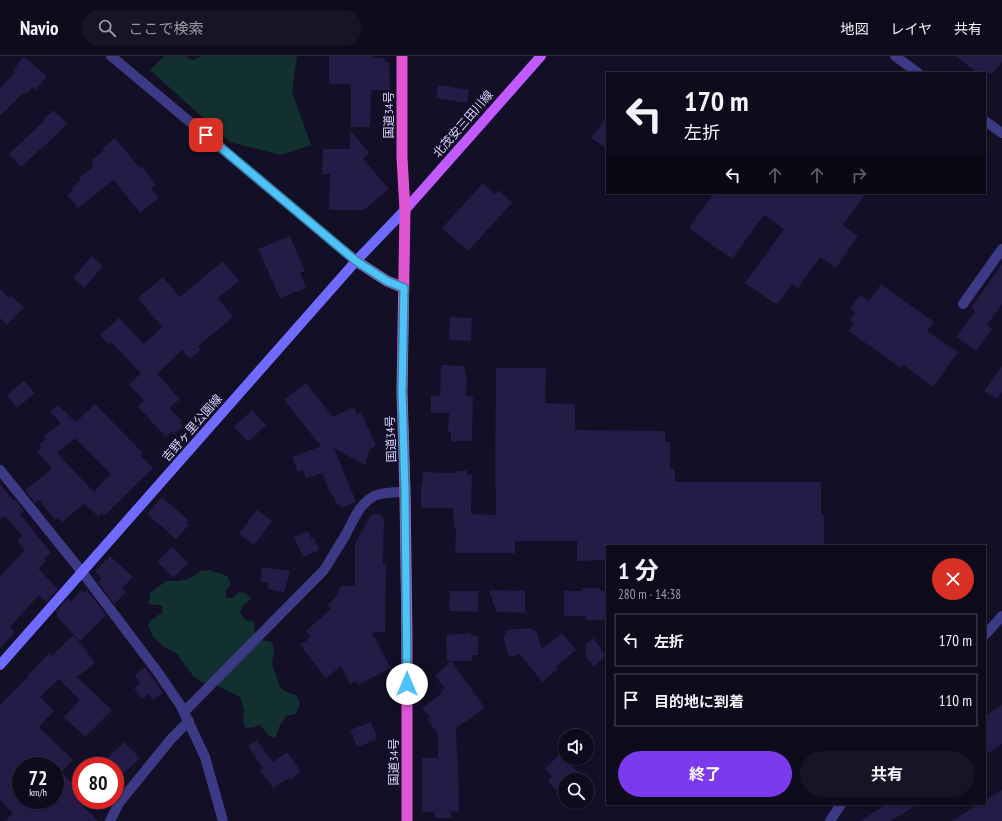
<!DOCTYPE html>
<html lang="ja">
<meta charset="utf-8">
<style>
:root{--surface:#0e0b1c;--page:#171425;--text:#f1f3f6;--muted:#9b9ba3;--line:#2e2b3b;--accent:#7c3aed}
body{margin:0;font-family:"PT Sans Narrow","Noto Sans JP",sans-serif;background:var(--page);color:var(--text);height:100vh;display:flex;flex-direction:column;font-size:15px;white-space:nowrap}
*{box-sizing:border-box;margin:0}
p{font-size:13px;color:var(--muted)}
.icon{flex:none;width:22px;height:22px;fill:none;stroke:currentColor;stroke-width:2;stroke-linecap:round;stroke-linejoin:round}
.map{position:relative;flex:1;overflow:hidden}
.panel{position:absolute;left:606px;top:489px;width:380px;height:260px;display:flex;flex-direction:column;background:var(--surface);border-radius:0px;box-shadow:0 1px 3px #0004,0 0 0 1px var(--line)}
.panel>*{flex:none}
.hud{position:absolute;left:606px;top:16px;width:380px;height:122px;border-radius:0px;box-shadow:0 1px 3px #0004,0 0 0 1px var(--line);background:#0e0b1c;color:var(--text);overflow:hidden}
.buttons{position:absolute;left:558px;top:673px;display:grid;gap:8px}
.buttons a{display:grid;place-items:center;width:36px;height:36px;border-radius:50%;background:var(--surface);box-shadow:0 1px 3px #0004,0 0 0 1px var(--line);font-size:20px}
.speed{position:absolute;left:12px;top:701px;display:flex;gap:8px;font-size:20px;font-weight:700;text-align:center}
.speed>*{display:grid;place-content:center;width:52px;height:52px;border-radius:50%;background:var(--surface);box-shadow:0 1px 3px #0004,0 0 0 1px var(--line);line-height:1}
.speed small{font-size:10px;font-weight:400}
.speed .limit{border:6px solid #d22;background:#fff;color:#111}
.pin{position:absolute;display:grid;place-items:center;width:34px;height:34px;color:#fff;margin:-17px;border-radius:8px;box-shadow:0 2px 6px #0006}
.me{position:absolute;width:44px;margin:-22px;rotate:0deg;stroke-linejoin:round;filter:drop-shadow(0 0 3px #0008)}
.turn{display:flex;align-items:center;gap:14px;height:84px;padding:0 12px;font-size:18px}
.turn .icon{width:52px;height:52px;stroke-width:2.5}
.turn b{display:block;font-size:28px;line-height:34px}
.lanes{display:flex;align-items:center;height:38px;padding:0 12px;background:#0003;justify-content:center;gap:20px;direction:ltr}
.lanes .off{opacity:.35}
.round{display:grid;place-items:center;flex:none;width:42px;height:42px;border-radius:21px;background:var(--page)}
.headline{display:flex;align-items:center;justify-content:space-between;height:68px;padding:0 12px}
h1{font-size:24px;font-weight:700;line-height:30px}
.action{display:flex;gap:8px;margin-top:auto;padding:8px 12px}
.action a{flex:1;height:46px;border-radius:24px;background:var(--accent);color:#fff;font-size:16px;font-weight:700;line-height:46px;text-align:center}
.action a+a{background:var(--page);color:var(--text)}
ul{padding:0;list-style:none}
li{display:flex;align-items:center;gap:12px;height:54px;margin:0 8px 6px;padding:0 4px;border:2px solid var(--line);border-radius:0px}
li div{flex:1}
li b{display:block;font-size:15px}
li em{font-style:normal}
header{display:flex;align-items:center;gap:24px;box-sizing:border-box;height:56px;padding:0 20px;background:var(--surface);border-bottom:1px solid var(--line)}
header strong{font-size:19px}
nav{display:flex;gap:22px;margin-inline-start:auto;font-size:14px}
.search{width:280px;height:36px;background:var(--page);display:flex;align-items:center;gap:10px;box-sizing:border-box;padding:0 14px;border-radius:22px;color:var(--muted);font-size:15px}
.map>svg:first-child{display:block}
.green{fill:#12302f}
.building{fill:#241b47;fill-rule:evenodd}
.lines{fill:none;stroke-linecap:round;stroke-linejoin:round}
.minor{stroke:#3d3a85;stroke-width:10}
.tertiary{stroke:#3d3a85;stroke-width:10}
.secondary{stroke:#6f6bff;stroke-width:10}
.primary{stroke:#c25bff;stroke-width:10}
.trunk{stroke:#e055d1;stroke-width:11}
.route-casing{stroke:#337fa1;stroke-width:10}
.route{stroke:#4fc3f7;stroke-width:7}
.labels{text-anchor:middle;stroke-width:4;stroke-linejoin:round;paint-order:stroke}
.street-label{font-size:12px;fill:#d9d4ff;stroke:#130f26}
</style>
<header>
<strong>Navio</strong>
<div class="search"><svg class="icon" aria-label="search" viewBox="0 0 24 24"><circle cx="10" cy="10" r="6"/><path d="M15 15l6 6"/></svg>ここで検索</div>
<nav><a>地図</a><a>レイヤ</a><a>共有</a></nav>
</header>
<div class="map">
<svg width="1002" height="765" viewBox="0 0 1002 765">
<rect width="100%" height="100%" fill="#130f26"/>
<path class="green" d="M164,0H185L193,4L202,0H297L292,36L311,89L282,99L230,86L150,14Z
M210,514L227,520L231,529L226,534V542H233L238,536L246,537L251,543L243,549L240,556L245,564L255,566L254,577L262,584L272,586L274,595L272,609C276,616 278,629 283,634C286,636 292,638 296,639L300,647L296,658L286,660L278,673L276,682L268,679L260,669L255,671L246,672L243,666L244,654L240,641L218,630L202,626L194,621L177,598L164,591L153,581L148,569L152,563L162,557L163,550L149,548L150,537L166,525H179L191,522L201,515Z"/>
<path class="building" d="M329,0H372V2H385V6H389L390,34H371L370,71H351V28H329Z
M956,0H1002V6L993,17H977Z
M24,1L47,20L36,34L32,31L27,38L24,36L0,60V33L15,16L13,14Z
M438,29L469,34L467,47L436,42Z
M53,54L67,67L54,81L21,111L9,98L44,65L43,64Z
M607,60V93L591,82Z
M350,74L369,97L363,103L389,133L364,154H329L330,118H322L323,93H350Z
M115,82L140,112L142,110L156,129L151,132L159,142L140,157L114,124L78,152L67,139L73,134L72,132L81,124L79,122L94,110L91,107L93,105L92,104L104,94L103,92Z
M483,127L495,138L499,134L512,147L468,195L442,172Z
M714,137H866L843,169L858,180L836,212L820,201L798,232L792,228L777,249L745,227L784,173L764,159L732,203L689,172Z
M290,180L305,215L300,217L306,232L280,242L258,193Z
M92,200L103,210L84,232L73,222Z
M223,205L239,225L218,242L233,261L198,290L201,294L190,303L182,294L157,318L180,343L169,352L182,365L180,367L183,370L174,379L171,376L166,381L138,351L144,344L129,329L141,317L111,286L109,288L100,279L119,262L144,288L162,271L138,242L163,221L180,241Z
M1002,208V248L987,269L992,273L976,295L956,281L975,255L971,252Z
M881,228L934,266L927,275L958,296L933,331L903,309L901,312L848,275L854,267L850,264L855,257L850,253L860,239L869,245Z
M0,233L9,242L11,240L24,251L7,269L0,262Z
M450,261L472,262L471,285L449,284Z
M441,309L465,310V318L467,319L466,340H473L472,385H451V376H448L449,357H431V339L440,340Z
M1002,310V336L997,343L984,335Z
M496,312H546L545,347L575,348V374L665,375V386H670V413H675V426H821V459H824V490H607V504L577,505V485H515V497H455L456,472H454L453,452H421V430H422L423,416L454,417V415H467V419H472L471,458L496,459V430H495Z
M24,325L35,337L17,352L7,339Z
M306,327L333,361L354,351L357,358L361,356L376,390L370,393L365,409L334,392L356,446L341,452L340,448L337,449L333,439H331L322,417L306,423L303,414L298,416L292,401L321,390L284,344Z
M95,348L143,397L141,400L153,412L104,460L102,457L98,460L84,448L62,466L58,461L55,464L39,444L35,447L25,434L52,413L37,395L42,391L39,389L46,383L44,380L61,367L50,356L58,349L76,366ZM75,382L111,418L94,436L57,397Z
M252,354L266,369L248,386L234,371Z
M0,428L13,444L15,443L24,455L20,458L51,497L44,503L46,505L38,512L58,533L46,546L39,539L10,571L15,576L0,592V520L25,494L17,485L22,480L5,460L0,463Z
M162,441L188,464L186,467L189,469L176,483L147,458Z
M257,454L272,465L254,489L239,478Z
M378,457L383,461L384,464L383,508H386L385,576L372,577L391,612L358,629L356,625L350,628L341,610L326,622L300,589L311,581L306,575L331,553L328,549L335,542L341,530H355V488L371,459Z
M308,475L311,482L314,481L319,494L303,501L294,481Z
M172,491L188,507L173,522L157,505Z
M110,500L133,521L122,532L126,536L114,548L98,526L102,523L95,515Z
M262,511L290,515L284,537L267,532L269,527L260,525Z
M582,532H600V535H607L606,564H586V560H564V535H582Z
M82,534L84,537L87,534L106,559L80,585L56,560L58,558L56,556L68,542L71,545Z
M489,534L525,535V557L496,556Z
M450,535H478V556L449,555Z
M533,572V575L536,574L542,593L562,577L576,594L556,610L558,613L542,626L520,598L509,601L503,580L506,579L505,574Z
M471,577V580H478V599H472V605H447L446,579Z
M73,579L82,589L95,607L77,621L112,654L85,681L64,661L80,644L59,623L40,641L54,655L39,671L73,704L61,716L81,736V748L98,765H5L13,757L0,744V649L29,620L28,619L49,597L52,600ZM21,710H55V744H21Z
M593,582L606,599L594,611L586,601V588Z
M451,605L485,652L456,672L457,703H458L459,756L451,755V762H435V756H422V702H438V678L427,663L430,661L422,652L442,637L441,635L445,632L435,620Z
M145,611L163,637L153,644L149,638L142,643L134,632L140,627L135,619Z
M1002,649V688L985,699V660Z
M371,666L377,681H375L376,684L357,691L350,674Z
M257,684L273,706L287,696L301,716L290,724L289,722L273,732L260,714L263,712L248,690Z
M124,686L140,702L115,726V710H100Z
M560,698L579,717L572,724H565V742L548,725L552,720L545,713Z
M1002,734V765H952L979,748H985V744Z
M887,748H918L891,765H860Z"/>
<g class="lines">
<path class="minor" d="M895,0L918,17
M985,65L1002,77
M963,248L1002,193
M0,414L82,516
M985,579L1002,560
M184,656L324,514C331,503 338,491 345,480C354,464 358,449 374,440C383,436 396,436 405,436
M110,765L119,747L171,683L189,665
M830,765L841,748"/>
<path class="tertiary" d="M111,0L356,205
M82,516L157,615L181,650L205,701L223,765"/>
<path class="secondary" d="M0,609L356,205L405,154"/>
<path class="primary" d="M405,154L541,0"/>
<path class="trunk" d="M402,0V102L405,154L402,336L405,436L407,582V765
M356,205L387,225L404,232"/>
</g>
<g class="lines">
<g class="route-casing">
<path id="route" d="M206,79L356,205L387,225L404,232L402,336L405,436L407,628"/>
</g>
<use href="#route" class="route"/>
</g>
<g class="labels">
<g class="street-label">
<text transform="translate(389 59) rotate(-90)" y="4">国道34号</text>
<text transform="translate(463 68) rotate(-49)" y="4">北茂安三田川線</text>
<text transform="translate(192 372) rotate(-49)" y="4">吉野ヶ里公園線</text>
<text transform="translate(391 383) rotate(-92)" y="4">国道34号</text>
<text transform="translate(394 706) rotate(-90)" y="4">国道34号</text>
</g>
</g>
</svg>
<div class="buttons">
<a><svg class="icon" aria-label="sound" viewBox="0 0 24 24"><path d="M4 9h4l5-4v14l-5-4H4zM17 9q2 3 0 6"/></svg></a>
<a><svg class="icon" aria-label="search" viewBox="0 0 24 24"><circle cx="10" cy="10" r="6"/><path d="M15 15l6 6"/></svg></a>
</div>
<div class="speed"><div>72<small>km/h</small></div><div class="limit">80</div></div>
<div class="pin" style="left:206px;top:79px;background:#d93025"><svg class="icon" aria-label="arrive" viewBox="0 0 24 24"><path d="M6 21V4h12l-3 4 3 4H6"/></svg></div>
<svg class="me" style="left:407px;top:628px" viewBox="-20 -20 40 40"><circle r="19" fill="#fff"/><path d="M0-13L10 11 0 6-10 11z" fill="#4fc3f7"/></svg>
<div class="hud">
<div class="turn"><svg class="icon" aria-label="left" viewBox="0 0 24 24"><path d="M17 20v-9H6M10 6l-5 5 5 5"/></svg><div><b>170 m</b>左折</div></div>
<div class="lanes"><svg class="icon" aria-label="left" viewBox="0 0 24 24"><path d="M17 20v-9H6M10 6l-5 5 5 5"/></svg><svg class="icon off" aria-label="ahead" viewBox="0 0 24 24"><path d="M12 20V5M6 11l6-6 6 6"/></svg><svg class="icon off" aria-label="ahead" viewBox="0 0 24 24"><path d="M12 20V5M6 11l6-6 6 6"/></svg><svg class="icon off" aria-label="right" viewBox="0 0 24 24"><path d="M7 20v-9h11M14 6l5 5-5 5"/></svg></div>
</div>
<section class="panel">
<div class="headline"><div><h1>1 分</h1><p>280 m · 14:38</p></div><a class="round" style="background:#d93025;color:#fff"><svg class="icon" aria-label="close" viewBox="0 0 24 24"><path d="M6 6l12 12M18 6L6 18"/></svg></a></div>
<ul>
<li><svg class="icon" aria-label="left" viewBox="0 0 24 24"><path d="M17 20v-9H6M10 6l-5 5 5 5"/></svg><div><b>左折</b></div><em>170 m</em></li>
<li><svg class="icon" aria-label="arrive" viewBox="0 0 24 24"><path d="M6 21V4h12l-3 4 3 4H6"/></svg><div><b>目的地に到着</b></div><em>110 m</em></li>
</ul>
<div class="action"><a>終了</a><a>共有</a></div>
</section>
</div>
